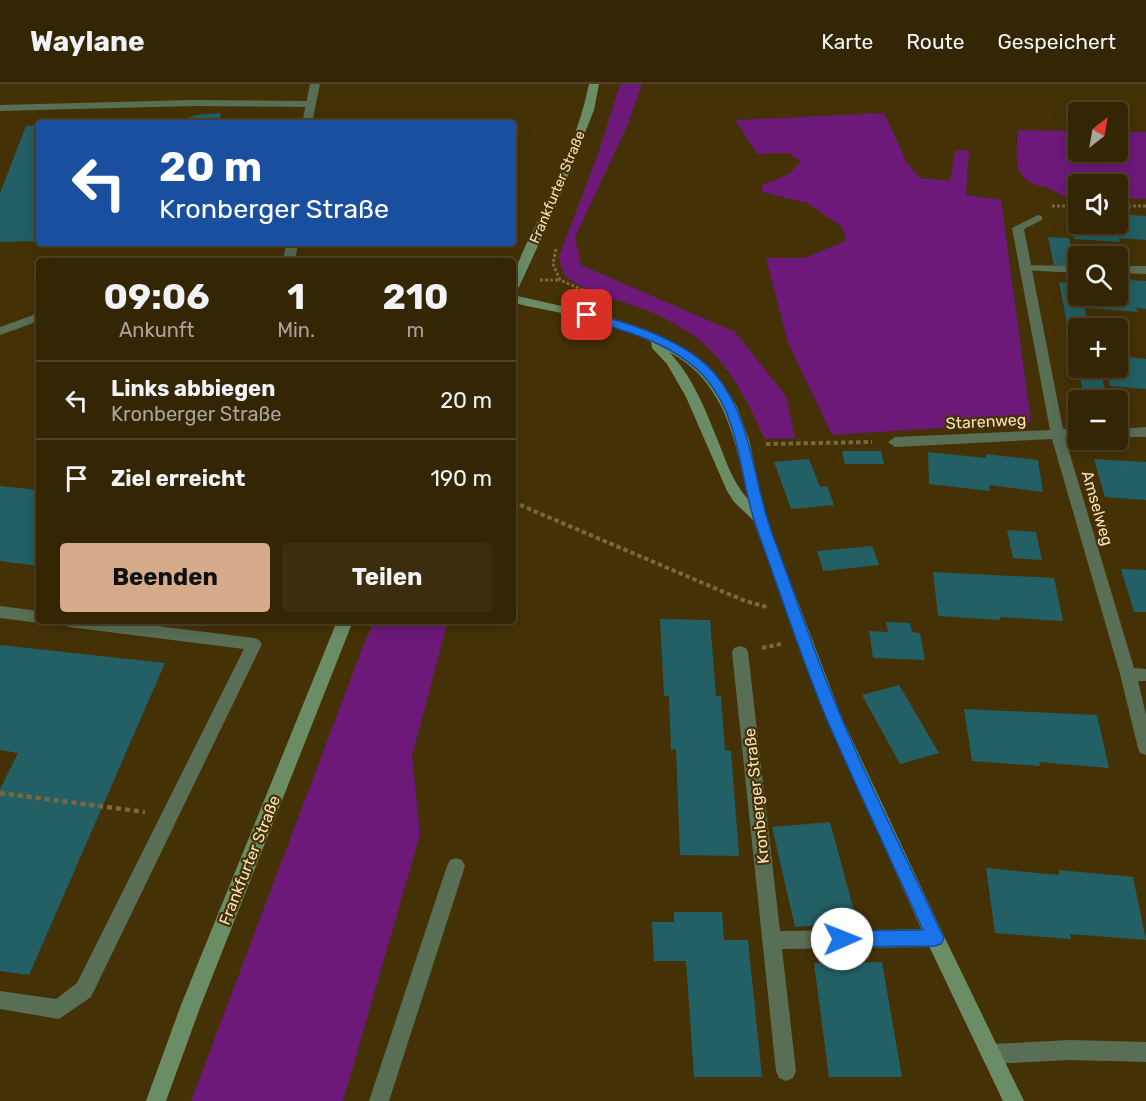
<!DOCTYPE html>
<html lang="de">
<meta charset="utf-8">
<style>
:root{--surface:#342504;--page:#3c2d0e;--text:#f1f3f6;--muted:#a9a59a;--line:#4e4226;--accent:#d6ab8b}
body{margin:0;font-family:Rubik,sans-serif;background:var(--page);color:var(--text);height:100vh;display:flex;flex-direction:column;font-size:22px;white-space:nowrap}
*{box-sizing:border-box;margin:0}
p{font-size:20px;color:var(--muted)}
.icon{flex:none;width:33px;height:33px;fill:none;stroke:currentColor;stroke-width:2;stroke-linecap:round;stroke-linejoin:round}
.map{position:relative;flex:1;overflow:hidden}
.panel{position:absolute;left:36px;top:174px;width:480px;height:366px;display:flex;flex-direction:column;background:var(--surface);border-radius:6px;box-shadow:0 3px 15px #0003,0 0 0 2px var(--line)}
.panel>*{flex:none}
.hud{position:absolute;left:36px;top:36px;width:480px;height:126px;border-radius:6px;box-shadow:0 3px 15px #0003,0 0 0 2px var(--line);background:#1a4fa0;color:#fff;overflow:hidden}
.needle{width:39px;rotate:31deg}
.controls{position:absolute;left:1068px;top:18px;display:grid;gap:12px}
.controls a{display:grid;place-items:center;width:60px;height:60px;border-radius:6px;background:var(--surface);box-shadow:0 3px 15px #0003,0 0 0 2px var(--line);font-size:30px}
.pin{position:absolute;display:grid;place-items:center;width:51px;height:51px;color:#fff;margin:-26px;border-radius:12px;box-shadow:0 3px 9px #0006}
.me{position:absolute;width:66px;margin:-33px;rotate:89deg;stroke-linejoin:round;filter:drop-shadow(0 0 4px #0008)}
.turn{display:flex;align-items:center;gap:21px;height:126px;padding:0 24px;font-size:27px}
.turn .icon{width:78px;height:78px;stroke-width:2.5}
.turn b{display:block;font-size:42px;line-height:51px}
.eta{display:flex;justify-content:space-evenly;align-items:center;height:102px;text-align:center}
.eta b{font-size:36px;font-weight:700;line-height:42px}
.button{display:flex;gap:12px;margin-top:auto;padding:12px 24px}
.button a{flex:1;height:69px;border-radius:6px;background:var(--accent);color:#111;font-size:24px;font-weight:700;line-height:69px;text-align:center}
.button a+a{background:var(--page);color:var(--text)}
ul{padding:0;list-style:none}
li{display:flex;align-items:center;gap:18px;height:78px;padding:0 24px;border-top:2px solid var(--line)}
li div{flex:1}
li b{display:block;font-size:22px}
li em{font-style:normal}
header{display:flex;align-items:center;gap:36px;box-sizing:border-box;height:84px;padding:0 30px;background:var(--surface);border-bottom:2px solid var(--line)}
header strong{font-size:28px}
nav{display:flex;gap:33px;margin-inline-start:auto;font-size:21px}
.map>svg:first-child{display:block}
.green{fill:#6c197a}
.building{fill:#226065}
.lines{fill:none;stroke-linecap:round;stroke-linejoin:round}
.path-far2{stroke:#7b673e;stroke-width:3;stroke-dasharray:3 2;stroke-linecap:butt}
.path-far1{stroke:#7b673e;stroke-width:4;stroke-dasharray:4.5 3;stroke-linecap:butt}
.path{stroke:#7b673e;stroke-width:4.5;stroke-dasharray:5 4;stroke-linecap:butt}
.lane{fill:#586e55;fill-rule:evenodd}
.street{fill:#586e55;fill-rule:evenodd}
.secondary{fill:#6a8d66;fill-rule:evenodd}
.route{fill:#1a73e8;stroke:#114b97;stroke-width:1.5}
.labels{text-anchor:middle;stroke-width:4.5;stroke-linejoin:round;paint-order:stroke}
.far-street-label{font-size:14px;fill:#f7e2be;stroke:#453106}
.street-label{font-size:16px;fill:#f7e2be;stroke:#453106}
</style>
<header>
<strong>Waylane</strong>
<nav><a>Karte</a><a>Route</a><a>Gespeichert</a></nav>
</header>
<div class="map">
<svg width="1146" height="1017" viewBox="0 0 1146 1017">
<rect width="100%" height="100%" fill="#453106"/>
<path class="green" d="M620,0H642L628,40L575,153L581,181L735,248L786,312L795,354L765,355C746,315 727,273 688,248C676,241 664,233 651,228C629,218 583,209 567,193C561,187 560,179 559,172L598,70Z
M884,29L907,79L920,94L950,97L955,67L969,66L966,111L1001,116L1031,338L832,351L788,259L766,174H804L846,157L842,143L807,119L762,108V101L789,90L801,77L788,69L757,70L735,36Z
M1018,46L1078,47V68H1118V48H1146V115H1118V100H1078V116C1065,116 1060,109 1048,104C1044,102 1039,102 1034,100C1011,91 1017,66 1018,46Z
M375,537H448L412,672L420,751L343,1017H191L365,557Z"/>
<path class="building" d="M221,29L219,39H173L196,31Z
M39,41V157L0,158V109L26,42Z
M1118,130L1146,132V156L1119,154L1120,158L1075,155L1069,131H1078V140H1118Z
M1048,153L1069,154L1075,183L1054,181Z
M1128,196L1146,197V225L1136,224L1138,228L1089,224L1086,212H1118V200L1130,201Z
M1059,198L1078,200V212H1082L1089,244H1078V254H1070Z
M1118,272L1146,275V305L1110,302L1105,284H1118Z
M1078,284H1100L1107,314L1084,312Z
M842,367H881L884,380H845Z
M928,368L986,374V370L1038,376L1043,408L989,401L990,407L929,400Z
M809,375L820,403L827,402L834,421L791,425L774,378Z
M1094,375L1146,378V416L1105,413Z
M0,402L39,406V482L0,477Z
M1007,446L1036,448L1042,476L1013,474Z
M872,462L879,481L823,487L817,467Z
M1121,485L1146,486V528H1134Z
M933,488L1054,494L1063,537L1000,533V536L938,532Z
M660,535L710,536L716,612H721L725,666L731,667L739,772L680,771L676,665L671,666L669,612H664Z
M886,538L910,539L912,548L920,549L925,576L873,574L869,547L888,548Z
M0,561L165,579L29,891L0,887V705L18,669L0,666Z
M899,601L939,669L900,680L862,611Z
M964,625L1097,631L1109,684L1039,678L1040,682L972,677Z
M830,738L857,838L795,843L772,743Z
M986,784L1059,791V786L1133,793L1146,856L1070,850L1071,855L995,849Z
M674,828H722L724,856H748L762,993H694L686,877H654L652,838H674Z
M882,878L902,993H829L814,879Z"/>
<g class="lines">
<path class="path-far2" d="M1052,122H1078
M1118,122H1146
M556,165L553,180L560,196L590,209
M540,196H560"/>
<path class="path-far1" d="M766,360L872,358
M513,418L745,517L767,523
M762,564L781,560"/>
<path class="path" d="M0,709L145,728"/>
<path class="lane" d="M192,16L310,17L315,20L310,23L192,22L0,27V21Z
M1025,181L1078,182V189L1021,186L1019,184Z
M1146,182V190L1118,189V182Z
M0,522L39,527V537H44L39,539L0,534Z
M61,537H117L254,554L259,556L262,560L91,913L59,935L0,925V907L56,915L77,899L244,565L69,543L64,541Z
M456,774L462,776L465,782L389,1017H369L447,782L450,776Z"/>
<path class="street" d="M310,0H320L312,39H302Z
M1038,131L1042,132V136L1024,145L1063,345H1078V353L1065,354L1134,584L1146,585V597H1138L1146,631V671L1140,669L1138,664L1120,590L1052,355L895,363L888,358L895,353L1050,346L1012,144Z
M286,159H298L295,177H283Z
M39,229V237L0,251V243Z
M1146,343V353H1118V345Z
M740,562L746,564L748,568L780,847L935,845L942,848L944,854L942,860L935,863L782,865L796,987L793,994L786,997L779,994L776,987L732,568L734,564Z
M1070,956L1146,958V978L1070,976L991,980L984,977L981,970L984,963L991,960Z"/>
<path class="secondary" d="M589,0H599L594,26L553,129L519,203L513,207C513,179 530,155 541,130C560,88 580,45 589,0Z
M513,211L606,232L647,246L693,270L724,301L737,323L749,356L766,434L842,634L942,848L1024,1017H1003L928,860L826,634L753,436L734,418L727,407L686,313L667,280L652,264L651,258C609,236 559,229 513,219ZM669,268C726,298 736,358 748,415C733,399 726,377 718,357C705,325 693,293 669,268Z
M337,537H353L201,921L166,1017H146L181,921Z"/>
</g>
<path class="route" d="M587,228C629,239 687,256 716,291C753,337 753,399 773,452C796,513 816,575 842,635C872,707 908,777 941,848L944,854L941,860L935,862L842,863L836,861L834,855L836,849L842,847L923,846C891,776 858,707 827,636C801,574 780,508 757,445C739,396 742,338 707,296C677,260 626,247 583,234L582,231Z"/>
<g class="labels">
<g class="far-street-label">
<text transform="translate(557 103) rotate(-67)" y="5">Frankfurter Straße</text>
</g>
<g class="street-label">
<text transform="translate(986 337) rotate(-3)" y="6">Starenweg</text>
<text transform="translate(1098 424) rotate(74)" y="6">Amselweg</text>
<text transform="translate(756 712) rotate(-96)" y="6">Kronberger Straße</text>
<text transform="translate(249 776) rotate(-68)" y="6">Frankfurter Straße</text>
</g>
</g>
</svg>
<div class="controls">
<a><svg class="needle" viewBox="-14 -14 28 28"><path d="M0-13l5 13h-10z" fill="#e53935"/><path d="M0 13l5-13h-10z" fill="#a9a59a"/></svg></a>
<a><svg class="icon" aria-label="sound" viewBox="0 0 24 24"><path d="M4 9h4l5-4v14l-5-4H4zM17 9q2 3 0 6"/></svg></a>
<a><svg class="icon" aria-label="search" viewBox="0 0 24 24"><circle cx="10" cy="10" r="6"/><path d="M15 15l6 6"/></svg></a>
<a>+</a>
<a>−</a>
</div>
<div class="pin" style="left:587px;top:231px;background:#d93025"><svg class="icon" aria-label="arrive" viewBox="0 0 24 24"><path d="M6 21V4h12l-3 4 3 4H6"/></svg></div>
<svg class="me" style="left:842px;top:855px" viewBox="-20 -20 40 40"><circle r="19" fill="#fff"/><path d="M0-13L10 11 0 6-10 11z" fill="#1a73e8"/></svg>
<div class="hud">
<div class="turn"><svg class="icon" aria-label="left" viewBox="0 0 24 24"><path d="M17 20v-9H6M10 6l-5 5 5 5"/></svg><div><b>20 m</b>Kronberger Straße</div></div>
</div>
<section class="panel">
<div class="eta">
<div><b>09:06</b><p>Ankunft</p></div>
<div><b>1</b><p>Min.</p></div>
<div><b>210</b><p>m</p></div>
</div>
<ul>
<li><svg class="icon" aria-label="left" viewBox="0 0 24 24"><path d="M17 20v-9H6M10 6l-5 5 5 5"/></svg><div><b>Links abbiegen</b><p>Kronberger Straße</p></div><em>20 m</em></li>
<li><svg class="icon" aria-label="arrive" viewBox="0 0 24 24"><path d="M6 21V4h12l-3 4 3 4H6"/></svg><div><b>Ziel erreicht</b></div><em>190 m</em></li>
</ul>
<div class="button"><a>Beenden</a><a>Teilen</a></div>
</section>
</div>
